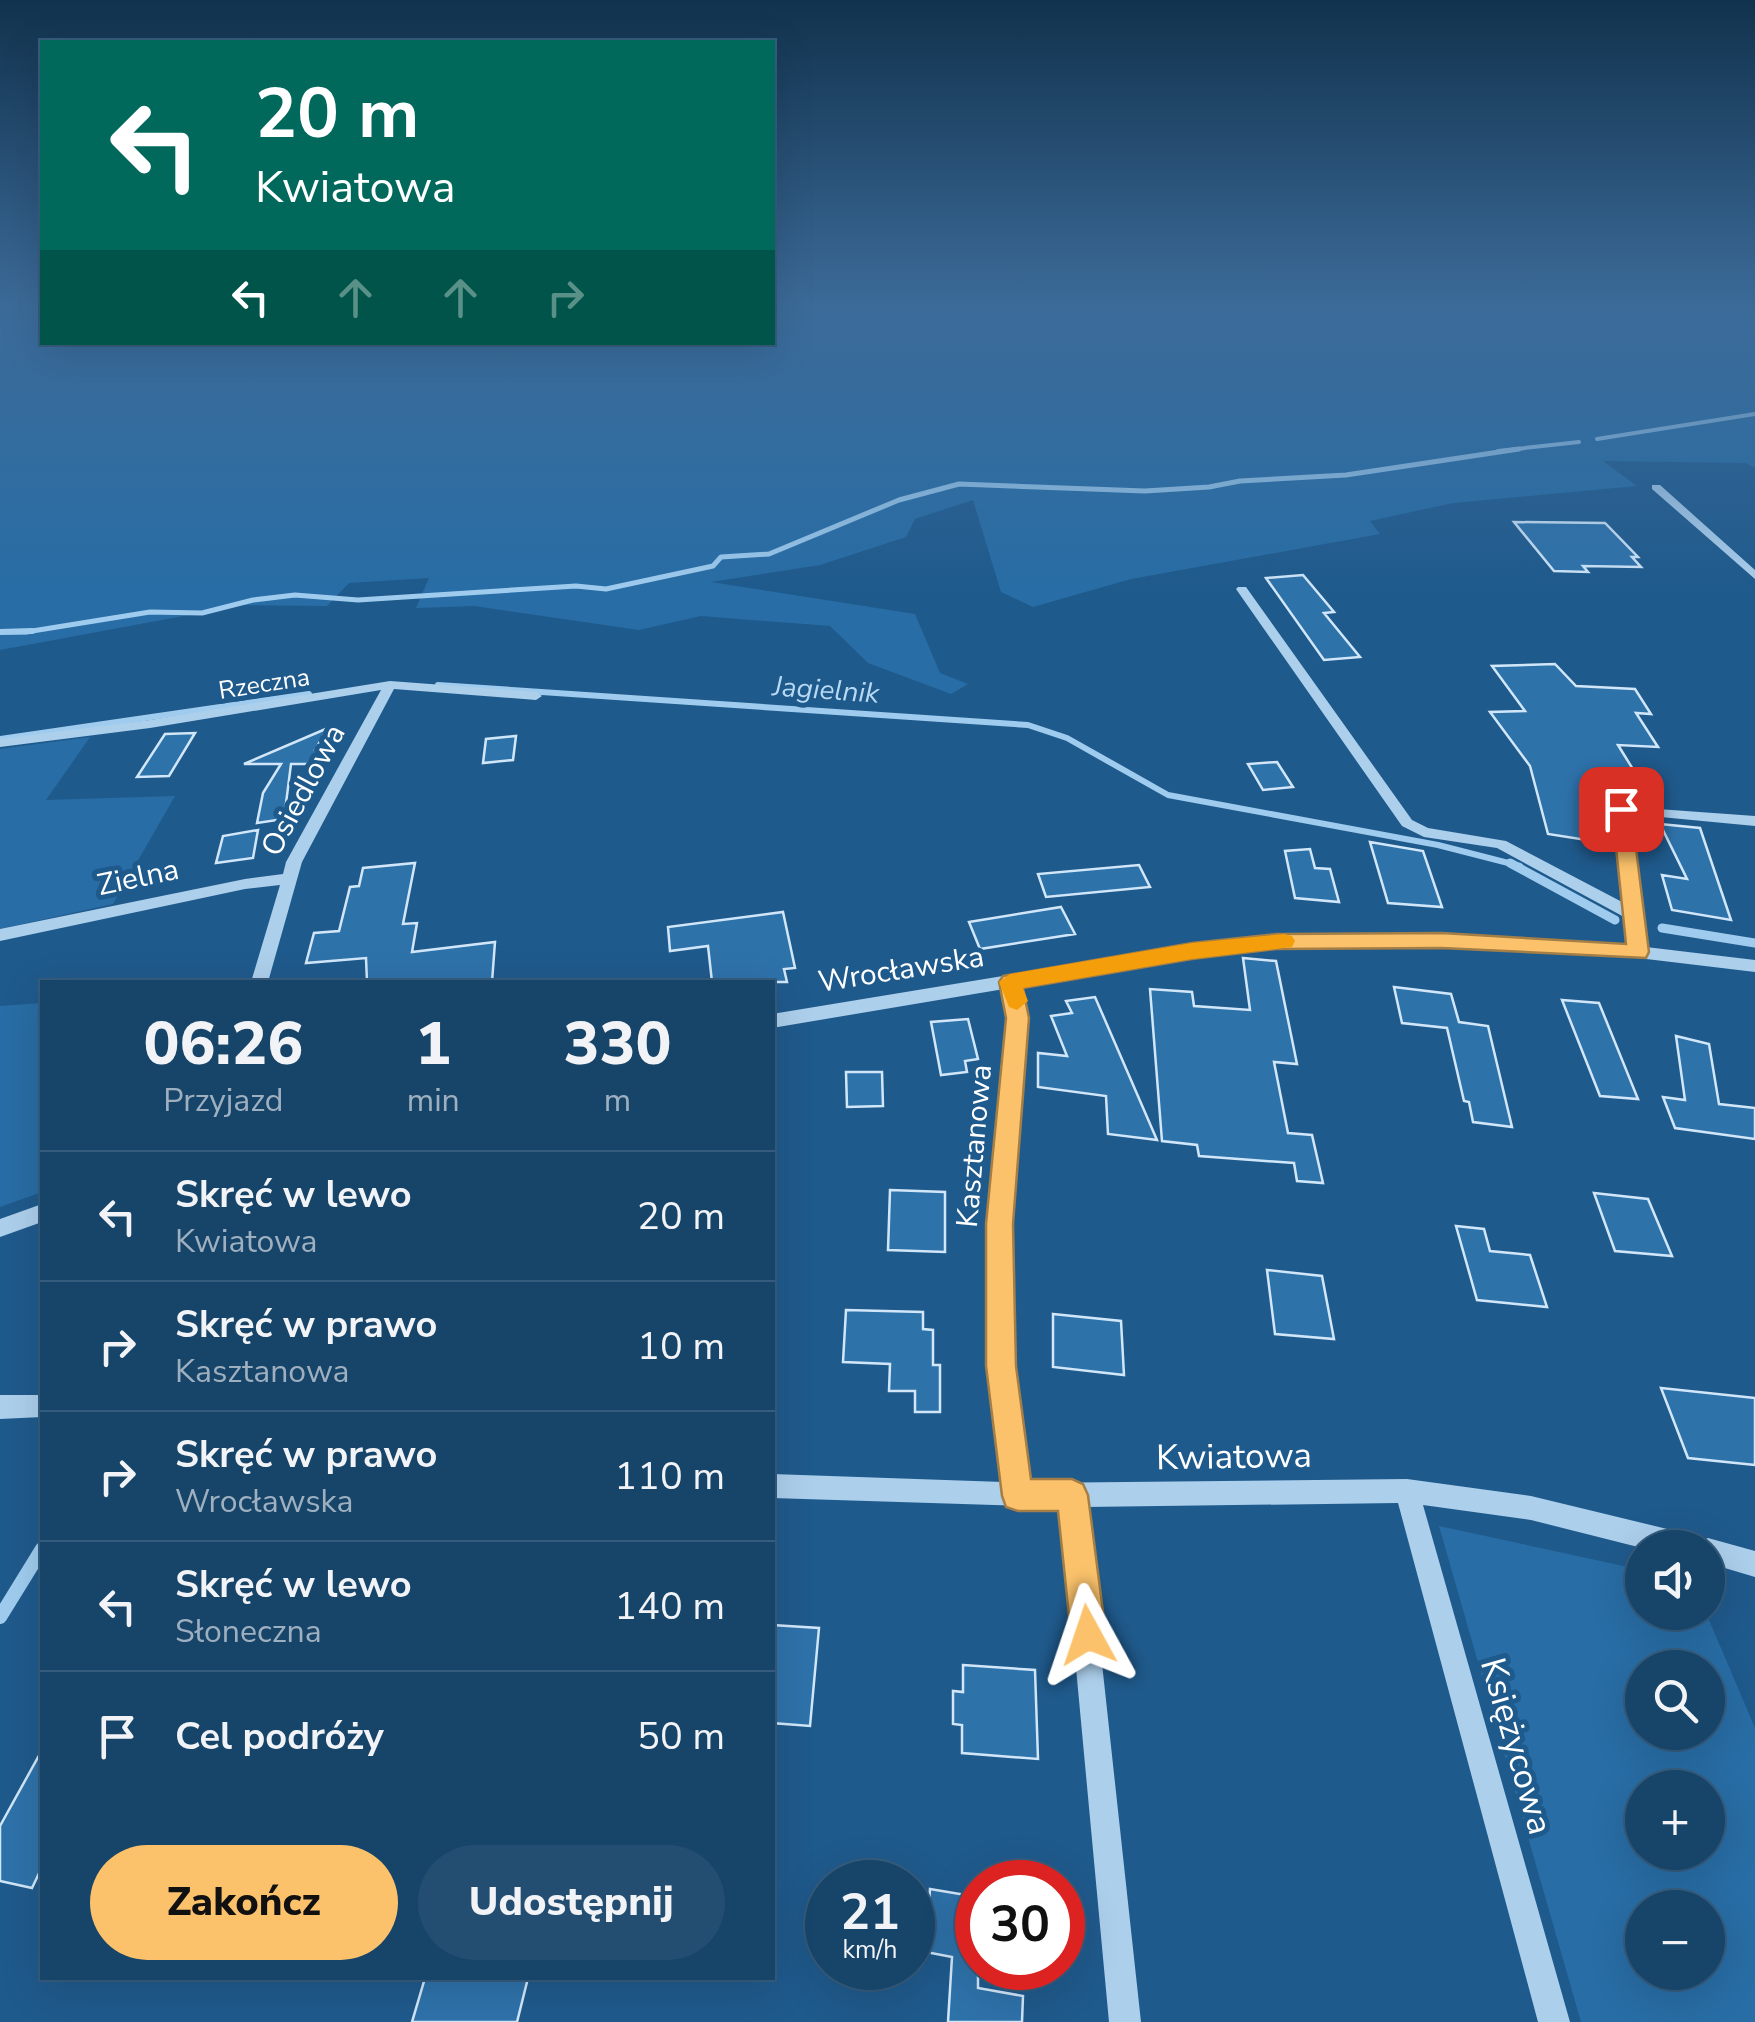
<!DOCTYPE html>
<html lang="pl">
<meta charset="utf-8">
<style>
:root{--surface:#174469;--page:#244e71;--text:#f1f3f6;--muted:#9eb0c0;--line:#365c7d;--accent:#fbc26b}
body{margin:0;font-family:"Nunito Sans",sans-serif;background:var(--page);color:var(--text);height:100vh;display:flex;flex-direction:column;font-size:38px;white-space:nowrap}
*{box-sizing:border-box;margin:0}
p{font-size:32px;color:var(--muted)}
.icon{flex:none;width:55px;height:55px;fill:none;stroke:currentColor;stroke-width:2;stroke-linecap:round;stroke-linejoin:round}
.map{position:relative;flex:1;overflow:hidden}
.details{position:absolute;left:40px;top:980px;width:735px;height:1000px;display:flex;flex-direction:column;background:var(--surface);border-radius:0px;box-shadow:0 10px 40px #0002,0 0 0 2px var(--line)}
.details>*{flex:none}
.banner{position:absolute;left:40px;top:40px;width:735px;height:305px;border-radius:0px;box-shadow:0 10px 40px #0002,0 0 0 2px var(--line);background:#00695c;color:#fff;overflow:hidden}
.tools{position:absolute;left:1625px;top:1530px;display:grid;gap:20px}
.tools a{display:grid;place-items:center;width:100px;height:100px;border-radius:50%;background:var(--surface);box-shadow:0 10px 40px #0002,0 0 0 2px var(--line);font-size:50px}
.speed{position:absolute;left:805px;top:1860px;display:flex;gap:20px;font-size:50px;font-weight:700;text-align:center}
.speed>*{display:grid;place-content:center;width:130px;height:130px;border-radius:50%;background:var(--surface);box-shadow:0 10px 40px #0002,0 0 0 2px var(--line);line-height:1}
.speed small{font-size:25px;font-weight:400}
.speed .limit{border:15px solid #d22;background:#fff;color:#111}
.pin{position:absolute;display:grid;place-items:center;width:85px;height:85px;color:#fff;margin:-42px;border-radius:20px;box-shadow:0 5px 15px #0006}
.me{position:absolute;width:110px;margin:-55px;rotate:355deg;stroke-linejoin:round;filter:drop-shadow(0 0 8px #0008)}
.turn{display:flex;align-items:center;gap:35px;height:210px;padding:0 50px;font-size:45px}
.turn .icon{width:130px;height:130px;stroke-width:2.5}
.turn b{display:block;font-size:70px;line-height:85px}
.lanes{display:flex;align-items:center;height:95px;padding:0 50px;background:#0003;justify-content:center;gap:50px;direction:ltr}
.lanes .off{opacity:.35}
.eta{display:flex;justify-content:space-evenly;align-items:center;height:170px;text-align:center}
.eta b{font-size:60px;font-weight:800;line-height:70px}
.cta{display:flex;gap:20px;margin-top:auto;padding:20px 50px}
.cta a{flex:1;height:115px;border-radius:60px;background:var(--accent);color:#111;font-size:40px;font-weight:800;line-height:115px;text-align:center}
.cta a+a{background:var(--page);color:var(--text)}
ul{padding:0;list-style:none}
li{display:flex;align-items:center;gap:30px;height:130px;padding:0 50px;border-top:2px solid var(--line)}
li div{flex:1}
li b{display:block;font-size:38px}
li em{font-style:normal}
.map>svg:first-child{display:block}
.green{fill:#286da5;fill-rule:evenodd}
.lines{fill:none;stroke-linecap:round;stroke-linejoin:round}
.stream-far4{stroke:#9fccee;stroke-width:4}
.stream-far3{stroke:#9fccee;stroke-width:5}
.stream-far2{stroke:#9fccee;stroke-width:6}
.stream-far1{stroke:#9fccee;stroke-width:9}
.stream{stroke:#9fccee;stroke-width:14}
.building{fill:#2e72aa;stroke:#d1e7f9;stroke-width:2.5}
.minor{fill:#accfec;fill-rule:evenodd}
.route{fill:#fbc26b;stroke:#a37e46;stroke-width:2.5}
.slow{fill:#f59e0b}
.labels{text-anchor:middle;stroke-width:10;stroke-linejoin:round;paint-order:stroke}
.far-street-label{font-size:25px;fill:#fff;stroke:#1f5a8c}
.far-water-label{font-size:28px;font-style:italic;fill:#b8d9f3;stroke:#1f5a8c}
.street-label{font-size:30px;fill:#fff;stroke:#1f5a8c}
.near-street-label{font-size:35px;fill:#fff;stroke:#1f5a8c}
</style>
<div class="map">
<svg width="1755" height="2022" viewBox="0 0 1755 2022">
<rect width="100%" height="100%" fill="#1f5a8c"/>
<path class="green" d="M0,307H42V342H772L773,307H1755V468L1745,463L1603,461L1637,486L1453,503L1370,521L1380,534L1131,579L1033,607L1001,592L973,500L915,519L906,537L820,565L711,582L915,614L940,673L968,684L951,694L868,663L830,626L701,616L639,630L474,606L416,608L429,578L349,583L327,606L243,605L0,650Z
M90,737L46,800L175,796L113,904L0,929V749Z
M42,1003V1192L0,1207V1006Z
M1439,1526L1642,1570V1612L1706,1613L1755,1728V2022H1581ZM1642,1668H1708V1732H1642ZM1642,1788H1708V1852H1642ZM1642,1908H1708V1972H1642Z"/>
<g class="lines">
<path class="stream-far4" d="M1597,439L1755,414
M1498,451L1579,442"/>
<path class="stream-far3" d="M0,632H26L150,612L202,613L253,600L295,595L358,600L576,586L606,589L713,566L721,557L769,554L899,500L959,484L1145,491L1209,487L1240,481L1346,475L1519,449"/>
<path class="stream-far2" d="M0,632L32,631
M438,685L1028,725L1067,738L1168,795L1438,845L1520,866
M0,739L309,694"/>
<path class="stream-far1" d="M1510,863L1615,920
M1662,928L1755,943"/>
<path class="stream" d="M0,1617L42,1549"/>
</g>
<path class="building" d="M1514,522L1605,523L1638,557H1632L1641,567L1583,566L1588,572L1554,571Z
M1303,575L1334,612L1324,613L1360,657L1324,660L1266,578Z
M1555,664L1576,686L1635,689L1651,714L1636,713L1658,747L1618,745L1652,800L1595,797L1598,804L1586,803L1599,842L1548,834L1530,766L1490,712L1525,711L1492,666Z
M328,728L315,750L330,764H291L284,819L257,823L263,793L281,764H244Z
M195,733L169,776L137,777L165,734Z
M516,736L513,760L483,763L486,739Z
M1277,762L1293,787L1263,790L1248,764Z
M1660,824L1700,828L1731,920L1672,910L1662,875L1687,879Z
M258,830L253,858L216,863L223,836Z
M1370,842L1423,851L1442,907L1388,903Z
M1310,849L1315,868L1330,869L1339,902L1295,898L1285,851Z
M415,863L403,924L417,923L412,952L495,942L492,982H367L366,958L306,963L314,933L339,931L350,887L359,886L363,868Z
M1139,865L1150,887L1046,897L1038,874Z
M1061,907L1075,934L980,949L969,922Z
M783,912L795,968L784,969L787,982H712L708,946L670,951L668,927Z
M1243,958L1276,961L1297,1064L1274,1062L1288,1133L1312,1135L1323,1183L1297,1181L1294,1163L1199,1156L1197,1145L1162,1141L1150,989L1192,992L1194,1006L1250,1010Z
M1394,987L1451,994L1459,1022L1488,1026L1512,1127L1473,1122L1469,1102L1464,1101L1447,1028L1402,1023Z
M1095,997L1157,1140L1108,1134L1106,1096L1038,1087V1053L1067,1056L1051,1016L1072,1013L1066,1001Z
M1562,1000L1599,1003L1638,1099L1600,1096Z
M968,1019L978,1059L965,1061L967,1072L941,1075L931,1022Z
M1676,1036L1709,1044L1719,1104L1755,1108V1139L1675,1128L1663,1097L1685,1100Z
M846,1072H882L883,1106L847,1107Z
M890,1190L945,1192V1252L888,1250Z
M1594,1193L1648,1199L1672,1256L1615,1251Z
M1456,1226L1484,1229L1490,1251L1530,1255L1547,1307L1477,1300Z
M1267,1270L1322,1276L1334,1339L1275,1334Z
M846,1310L923,1312V1329L933,1330V1365H940V1412H915V1391H889L890,1364L843,1362Z
M1053,1314L1121,1321L1124,1375L1053,1367Z
M1661,1388L1755,1398V1465L1688,1458Z
M772,1625L819,1628L810,1726L772,1723Z
M963,1665L1035,1670L1038,1759L962,1753V1725L953,1724V1691L963,1692Z
M42,1750V1867L32,1888L0,1881V1826Z
M930,1889L978,1897V1988L1023,1996L1022,2022H948L952,1957L926,1952Z
M425,1978H528L517,2022H412Z"/>
<g class="lines">
<path class="minor" d="M1652,485H1660L1755,570V579L1652,489Z
M1238,587H1246L1412,820L1428,828L1506,841L1624,903L1614,809L1616,806L1755,816V826L1629,814L1646,947L1755,960V972L1638,958L1484,948L1277,947L1192,957L1020,986C1035,1064 1014,1144 1010,1223C1005,1309 1016,1397 1028,1483L1407,1479L1531,1496L1692,1535L1702,1541L1708,1538L1755,1551V1577L1708,1563V1548H1642L1531,1520L1423,1505L1570,2022H1538L1398,1503L1085,1507L1141,2022H1109L1061,1507L772,1498V1474L1003,1482C993,1397 983,1310 989,1224C994,1146 1017,1066 1004,989L772,1028V1014L1192,945L1277,935L1484,936L1629,945L1626,918L1497,848L1424,837L1402,826L1236,589Z
M390,681L536,692L542,696L536,700L394,689L302,862L268,982H251L280,885L245,889L0,941V929L245,879L283,874L286,862L381,690L150,728L0,747V739L150,720Z
M42,1204V1222L0,1237V1219Z
M0,1395H42V1417L0,1419Z"/>
</g>
<linearGradient id="sky" x2="0" y2="1"><stop stop-color="#11324d"/><stop offset="0.52" stop-color="#3c6b99"/><stop offset="1" stop-color="#3c6b99" stop-opacity="0"/></linearGradient>
<rect width="1755" height="590" fill="url(#sky)"/>
<path class="route" d="M1621,803L1631,809L1649,952L1646,958L1442,948L1277,949L1192,959L1023,988L1029,1018L1013,1224L1016,1366L1031,1479H1072L1083,1484L1088,1495L1106,1635L1101,1647L1088,1652L1076,1647L1071,1635L1058,1511H1018L1006,1507L1002,1496L986,1366V1224L1006,1018L999,982L1003,976L1192,943L1277,934L1442,933L1626,944L1612,809Z"/>
<path class="slow" d="M1284,934L1292,936L1295,941L1292,947L1192,959L1023,988L1028,1001L1017,1010L1009,1007L999,982L1010,974L1192,943Z"/>
<g class="labels">
<g class="far-street-label">
<text transform="translate(264 683) rotate(-9)" y="9">Rzeczna</text>
</g>
<g class="far-water-label">
<text transform="translate(826 689) rotate(4)" y="10">Jagielnik</text>
</g>
<g class="street-label">
<text transform="translate(303 790) rotate(-62)" y="10">Osiedlowa</text>
<text transform="translate(138 877) rotate(-12)" y="10">Zielna</text>
<text transform="translate(901 969) rotate(-9)" y="10">Wrocławska</text>
<text transform="translate(974 1146) rotate(-85)" y="10">Kasztanowa</text>
</g>
<g class="near-street-label">
<text transform="translate(1234 1456) rotate(-1)" y="12">Kwiatowa</text>
<text transform="translate(1517 1746) rotate(74)" y="12">Księżycowa</text>
</g>
</g>
</svg>
<div class="tools">
<a><svg class="icon" aria-label="sound" viewBox="0 0 24 24"><path d="M4 9h4l5-4v14l-5-4H4zM17 9q2 3 0 6"/></svg></a>
<a><svg class="icon" aria-label="search" viewBox="0 0 24 24"><circle cx="10" cy="10" r="6"/><path d="M15 15l6 6"/></svg></a>
<a>+</a>
<a>−</a>
</div>
<div class="speed"><div>21<small>km/h</small></div><div class="limit">30</div></div>
<div class="pin" style="left:1621px;top:809px;background:#d93025"><svg class="icon" aria-label="arrive" viewBox="0 0 24 24"><path d="M6 21V4h12l-3 4 3 4H6"/></svg></div>
<svg class="me" style="left:1088px;top:1635px" viewBox="-20 -20 40 40"><path d="M0-17L14 15 0 8-14 15z" fill="#fbc26b" stroke="#fff" stroke-width="4"/></svg>
<div class="banner">
<div class="turn"><svg class="icon" aria-label="left" viewBox="0 0 24 24"><path d="M17 20v-9H6M10 6l-5 5 5 5"/></svg><div><b>20 m</b>Kwiatowa</div></div>
<div class="lanes"><svg class="icon" aria-label="left" viewBox="0 0 24 24"><path d="M17 20v-9H6M10 6l-5 5 5 5"/></svg><svg class="icon off" aria-label="ahead" viewBox="0 0 24 24"><path d="M12 20V5M6 11l6-6 6 6"/></svg><svg class="icon off" aria-label="ahead" viewBox="0 0 24 24"><path d="M12 20V5M6 11l6-6 6 6"/></svg><svg class="icon off" aria-label="right" viewBox="0 0 24 24"><path d="M7 20v-9h11M14 6l5 5-5 5"/></svg></div>
</div>
<section class="details">
<div class="eta">
<div><b>06:26</b><p>Przyjazd</p></div>
<div><b>1</b><p>min</p></div>
<div><b>330</b><p>m</p></div>
</div>
<ul>
<li><svg class="icon" aria-label="left" viewBox="0 0 24 24"><path d="M17 20v-9H6M10 6l-5 5 5 5"/></svg><div><b>Skręć w lewo</b><p>Kwiatowa</p></div><em>20 m</em></li>
<li><svg class="icon" aria-label="right" viewBox="0 0 24 24"><path d="M7 20v-9h11M14 6l5 5-5 5"/></svg><div><b>Skręć w prawo</b><p>Kasztanowa</p></div><em>10 m</em></li>
<li><svg class="icon" aria-label="right" viewBox="0 0 24 24"><path d="M7 20v-9h11M14 6l5 5-5 5"/></svg><div><b>Skręć w prawo</b><p>Wrocławska</p></div><em>110 m</em></li>
<li><svg class="icon" aria-label="left" viewBox="0 0 24 24"><path d="M17 20v-9H6M10 6l-5 5 5 5"/></svg><div><b>Skręć w lewo</b><p>Słoneczna</p></div><em>140 m</em></li>
<li><svg class="icon" aria-label="arrive" viewBox="0 0 24 24"><path d="M6 21V4h12l-3 4 3 4H6"/></svg><div><b>Cel podróży</b></div><em>50 m</em></li>
</ul>
<div class="cta"><a>Zakończ</a><a>Udostępnij</a></div>
</section>
</div>
